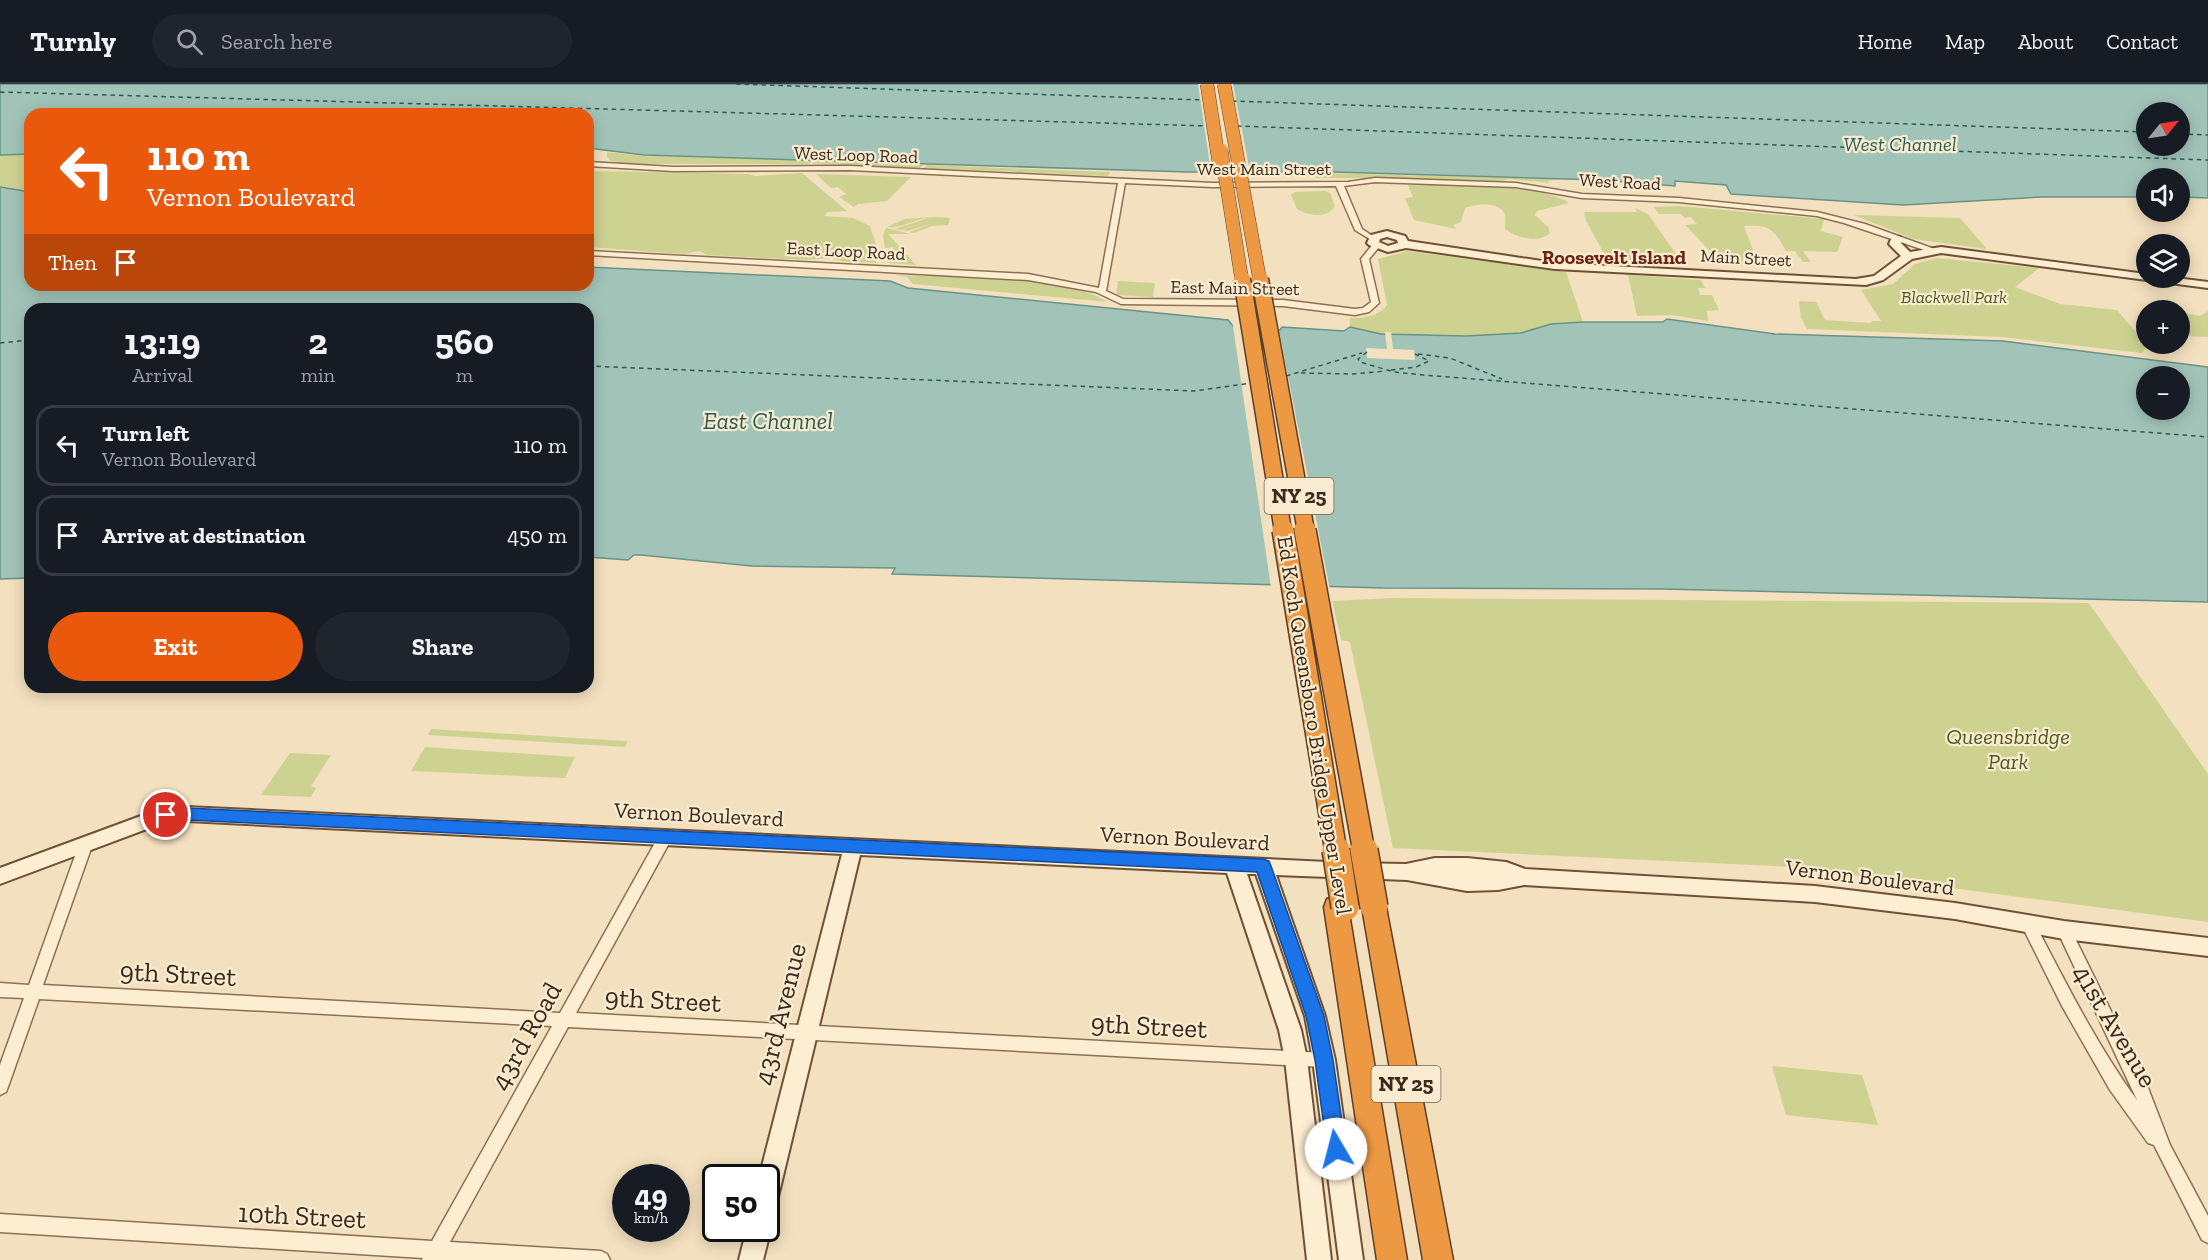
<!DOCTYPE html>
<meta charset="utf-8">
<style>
:root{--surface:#171b24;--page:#20242c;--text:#f1f3f6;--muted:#9ea1a6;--line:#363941;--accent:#ea580c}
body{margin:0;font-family:"Zilla Slab",serif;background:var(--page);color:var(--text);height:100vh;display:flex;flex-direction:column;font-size:22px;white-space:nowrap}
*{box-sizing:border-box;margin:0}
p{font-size:20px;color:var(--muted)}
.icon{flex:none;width:33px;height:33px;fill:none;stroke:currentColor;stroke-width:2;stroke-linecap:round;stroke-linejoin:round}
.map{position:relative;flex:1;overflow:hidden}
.side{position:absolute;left:24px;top:219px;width:570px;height:390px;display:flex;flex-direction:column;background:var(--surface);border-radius:18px;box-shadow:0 3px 15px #0003}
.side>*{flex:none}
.guide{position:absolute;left:24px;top:24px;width:570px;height:183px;border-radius:18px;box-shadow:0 3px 15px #0003;background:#ea580c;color:#fff;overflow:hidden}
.needle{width:39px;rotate:60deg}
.controls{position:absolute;left:2136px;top:18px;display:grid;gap:12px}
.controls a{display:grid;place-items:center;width:54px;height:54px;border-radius:50%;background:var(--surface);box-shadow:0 3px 15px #0003;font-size:30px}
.speed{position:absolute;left:612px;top:1080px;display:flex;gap:12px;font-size:30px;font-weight:700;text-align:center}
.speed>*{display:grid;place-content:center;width:78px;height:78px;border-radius:50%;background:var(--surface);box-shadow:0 3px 15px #0003;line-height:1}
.speed small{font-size:15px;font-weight:400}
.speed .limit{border:3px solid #111;border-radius:9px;background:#fff;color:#111}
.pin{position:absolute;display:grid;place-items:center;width:51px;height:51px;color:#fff;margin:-26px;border:3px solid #fff;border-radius:50%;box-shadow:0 2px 6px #0007}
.me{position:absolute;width:66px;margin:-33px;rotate:352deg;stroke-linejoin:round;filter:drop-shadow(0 0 4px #0008)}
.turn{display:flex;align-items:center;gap:21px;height:126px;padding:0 24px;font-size:27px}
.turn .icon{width:78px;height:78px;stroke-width:2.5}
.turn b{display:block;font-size:42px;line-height:51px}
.then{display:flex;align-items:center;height:57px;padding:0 24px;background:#0003;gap:12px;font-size:22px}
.eta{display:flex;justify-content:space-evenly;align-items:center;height:102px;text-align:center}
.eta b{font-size:36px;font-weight:800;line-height:42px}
.action{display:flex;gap:12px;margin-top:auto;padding:12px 24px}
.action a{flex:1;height:69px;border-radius:36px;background:var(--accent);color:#fff;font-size:24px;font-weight:800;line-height:69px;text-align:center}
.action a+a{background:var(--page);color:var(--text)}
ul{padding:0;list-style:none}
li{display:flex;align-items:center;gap:18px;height:81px;margin:0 12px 9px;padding:0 12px;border:3px solid var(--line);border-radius:18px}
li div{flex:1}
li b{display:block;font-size:22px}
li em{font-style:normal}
header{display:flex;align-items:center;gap:36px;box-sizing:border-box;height:84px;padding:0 30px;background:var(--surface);border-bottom:2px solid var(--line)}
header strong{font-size:28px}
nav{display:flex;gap:33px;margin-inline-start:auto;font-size:21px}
.search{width:420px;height:54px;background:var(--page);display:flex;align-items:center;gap:15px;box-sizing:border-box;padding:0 21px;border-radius:33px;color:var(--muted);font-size:22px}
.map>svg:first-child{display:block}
.green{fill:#ced291}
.water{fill:#a2c4b8;stroke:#689386;stroke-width:1.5;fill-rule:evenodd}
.pier{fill:#f3e0be}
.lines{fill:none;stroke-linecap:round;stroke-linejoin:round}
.ferry{stroke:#285d56;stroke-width:1.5;stroke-dasharray:4.5 4;stroke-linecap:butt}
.street-casing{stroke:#8d7054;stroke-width:3}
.secondary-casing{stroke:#6f5138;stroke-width:4}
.highway-casing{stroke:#5a3e2a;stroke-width:3}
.street{fill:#fdeed2;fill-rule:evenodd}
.secondary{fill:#fdeed2;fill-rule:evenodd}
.highway{fill:#ed9944;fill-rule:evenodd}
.highway-bridge-far3-casing{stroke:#5a3e2a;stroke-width:14;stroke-linecap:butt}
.highway-bridge-far2-casing{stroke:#5a3e2a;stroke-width:19;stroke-linecap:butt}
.highway-bridge-far1-casing{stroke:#5a3e2a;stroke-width:24;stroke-linecap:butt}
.highway-bridge-casing{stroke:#5a3e2a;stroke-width:30;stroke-linecap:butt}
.highway-bridge-far3{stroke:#ed9944;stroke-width:13}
.highway-bridge-far2{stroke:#ed9944;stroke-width:16}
.highway-bridge-far1{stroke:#ed9944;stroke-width:21}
.highway-bridge{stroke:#ed9944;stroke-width:27}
.route{fill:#1a73e8;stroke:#114b97;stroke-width:1.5}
.labels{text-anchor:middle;stroke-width:4.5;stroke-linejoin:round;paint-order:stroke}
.far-street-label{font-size:18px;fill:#3b291b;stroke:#f9ebcf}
.far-park-label{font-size:18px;font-style:italic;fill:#4e5a1f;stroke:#f9ebcf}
.far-water-label{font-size:20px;font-style:italic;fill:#285d56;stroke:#f9ebcf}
.far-neighbourhood-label{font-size:20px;font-weight:bold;fill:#6d2315;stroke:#f9ebcf}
.shield{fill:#f9ebcf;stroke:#746351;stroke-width:1.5}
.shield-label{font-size:21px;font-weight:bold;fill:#3b291b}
.street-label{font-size:22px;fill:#3b291b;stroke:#f9ebcf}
.park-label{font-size:22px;font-style:italic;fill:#4e5a1f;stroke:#f9ebcf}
.water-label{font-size:24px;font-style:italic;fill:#285d56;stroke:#f9ebcf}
.near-street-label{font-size:27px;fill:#3b291b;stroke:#f9ebcf}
</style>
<header>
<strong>Turnly</strong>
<div class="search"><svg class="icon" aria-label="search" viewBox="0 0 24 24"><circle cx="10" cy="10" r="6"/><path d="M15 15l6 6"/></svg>Search here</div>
<nav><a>Home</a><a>Map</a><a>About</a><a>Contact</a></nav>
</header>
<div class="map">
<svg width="2208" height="1176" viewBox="0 0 2208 1176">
<rect width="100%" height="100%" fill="#f3e0be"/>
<path class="green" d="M607,68L644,72L814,76L808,80H626L611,77L607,73Z
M30,70V108L0,103V71Z
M817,77L924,81L919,84L812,80Z
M927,81L1110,88L1108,92L924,84Z
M601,87L748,90L755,92L802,89L847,127L827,128L825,132L853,134L870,142L876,161V179L840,177L832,174L806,176L706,171L700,167L683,170L588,163V88Z
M1318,89L1561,95L1548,97L1549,99L1509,95L1497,98L1403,94H1316Z
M816,90L911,93L887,117L858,120L854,123L839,113L846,110L838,103L831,104Z
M1408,101C1445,102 1539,98 1569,119L1537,127L1535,131L1548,143L1550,149C1538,160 1517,154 1505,145C1505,140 1506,133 1504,129C1498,117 1476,120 1465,124L1461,138L1453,141L1456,145L1414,136L1405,114L1413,113Z
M1326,107L1330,109L1335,122C1327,135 1309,132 1297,125L1291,111L1295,108Z
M1680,122L1824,135L1821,147L1843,153L1837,168L1803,167L1811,178H1803L1795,167H1786C1773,144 1770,141 1744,142L1756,174H1743L1742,183L1736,171H1714L1685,141L1697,140L1691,133L1685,134L1681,130H1659L1654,123Z
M1635,124L1648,130L1678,173L1679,178L1607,175L1586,137L1584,128H1637Z
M1854,131L1960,134L1987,165L1913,155Z
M934,133L950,134L948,141L932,142L914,149L909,148L934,139L907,147L902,146L931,136L900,146L895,145L928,134C915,135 900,145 887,143L905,135Z
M886,144L911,150H888L916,181L889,179L887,175L896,173L893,163L885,164L883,151Z
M1408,167L1566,188L1583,238L1551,240L1521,249L1466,252L1381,250L1350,243V234C1364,234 1378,233 1387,221L1378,175Z
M1937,174L2039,184L2015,203L2060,220L2117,226L2148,262L2142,269L2001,253L1807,245L1801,234L1799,217L1816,218L1825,236L1871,239L1872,237H1881L1861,206L1893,200L1915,180Z
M894,191C954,194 1056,188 1108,218L913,200L907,193Z
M1628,191L1701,196L1705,204H1698L1700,211H1712L1719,226L1707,227L1708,237L1672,231L1637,232Z
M1118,197L1155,199L1153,213L1116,211Z
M2208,227V253L2180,252V228L2200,232Z
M1393,514L2089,519L2208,690V838L1794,783L1393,764L1350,558L1341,556L1332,517Z
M431,645L625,657H628L625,663L428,651Z
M425,663L575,673L565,694L411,687Z
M290,669L331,671L311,702L316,704L311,713L261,711Z
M1772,982L1862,991L1878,1041L1786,1031Z"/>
<path class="water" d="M0,0H2208V114L2180,113V94H2146V113H2041L1903,121L1731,110L1726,101L1675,97V102L1602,96L1334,88H1188L644,71L588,64V30H30V70L0,71ZM2146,28H2180V62H2146Z
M0,103L30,108V201H588V183L890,197L908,204L1228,236L1233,242L1280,246L1282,243L1344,247L1350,243L1381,250L1466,252L1521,249L1551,240L1583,238H1663L1667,235L1775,250L2003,257L2208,283V518L1662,505L1383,504L892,490L895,484L752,482L641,471H634L628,476L588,473V225H30V494L0,495ZM2146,292H2180V326H2146Z"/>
<path class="pier" d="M1198,0H1233L1250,88H1257V91H1205V89L1211,88Z
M1232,235L1235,240L1278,241L1330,506L1271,504Z
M1385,248H1391L1393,265L1414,266L1415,276L1367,274L1366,264L1387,265Z"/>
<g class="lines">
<path class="ferry" d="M736,0L1203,16
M0,8L1209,42
M1232,17L2146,48
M1237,42L2208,76
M2180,50L2208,51
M0,259L30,256
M1367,268L1358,275L1360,278L1394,288L1423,291L2208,353
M1418,270L1450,274L1502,295
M588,282L1194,307L1252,299
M1391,286L1416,283L1429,277L1415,270
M1301,289L1353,290L1386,287
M1286,292L1362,269"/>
<g class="street-casing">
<path id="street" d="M588,78L673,83L850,82L1212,99L1348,98L1375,94L1516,99L1582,110L1679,114L1817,128L1865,140L1940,167L1933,169L1844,139L1817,132L1679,118L1582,114L1516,103L1375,98L1344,102L1362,145L1377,155L1373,157L1355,146L1336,102L1212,103L1125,99L1106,207L1123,215L1283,216L1355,225L1363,224L1371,218L1361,175L1373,160H1376L1380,162L1369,175L1379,219L1369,228L1355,231L1283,222L1121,220L1096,208L1028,196L588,171V167L1028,190L1099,204L1118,99L850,86L673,87L588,82Z
M666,746L671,748L673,752L576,929L1324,969L1330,971L1332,976L1330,981L1324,983L568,943L450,1158L601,1167L607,1170L610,1176H422L423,1174L0,1148V1130L432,1157L552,942L39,915L8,1003L6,1008L0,1011V981L24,914L0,913V899L29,901L81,755L86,753L91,755L93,759L43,901L560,929L661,748Z
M2028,834L2033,836C2065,897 2096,960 2137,1016L2057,846L2059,842L2064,840L2069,842L2145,996L2170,1061L2208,1132V1159L2202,1156L2154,1061L2148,1059L2110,1006L2062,922L2021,840L2023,836Z"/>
</g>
<g class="secondary-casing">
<path id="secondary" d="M1387,147L1405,152L1408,157L1555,179L1856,195L1874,192L1901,172L1889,160L1892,153H1900L1901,159L1910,168L1941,163L2146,190V194H2176L2208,198V204L1941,169L1912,175L1883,196L1866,201L1555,185L1406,164L1388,168L1369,161L1367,159L1371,151ZM1387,153L1397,156L1398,159L1388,162L1379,158L1380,155Z
M187,723L1348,779L1406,780L1435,774H1467L1506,778L1525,785L1815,802L1955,819L2064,837L2208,854V872L2064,855L1955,835L1815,818L1524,801L1498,806L1467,807L1407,796L1276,791L1325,932L1335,976L1363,1176H1339L1313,976L1305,932L1256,790H1247L1301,946L1307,975L1331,1176H1307L1285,975L1279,946L1227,789L860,771L778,1113L774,1121L766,1124V1094H759L842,770L187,737L166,738L152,743L0,800V784L149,729L166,724Z
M766,1135L771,1144L763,1176H739L747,1144H766Z"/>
</g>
<g class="highway-casing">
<path id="highway" d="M1336,812L1345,815L1348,823L1407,1176H1377L1324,823L1327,815Z
M1374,812L1383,815L1386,823L1453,1176H1423L1362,823L1365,815Z"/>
</g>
<use href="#street" class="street"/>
<use href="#secondary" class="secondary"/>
<use href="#highway" class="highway"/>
<g class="highway-bridge-far3-casing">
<path id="highway-bridge-far3" d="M1207,0L1219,79
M1224,0L1260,197
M1221,66L1242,197"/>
</g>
<g class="highway-bridge-far2-casing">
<path id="highway-bridge-far2" d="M1242,195L1283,447
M1260,195L1306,447"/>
</g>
<g class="highway-bridge-far1-casing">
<path id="highway-bridge-far1" d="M1283,446L1336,768
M1305,446L1364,768"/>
</g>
<g class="highway-bridge-casing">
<path id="highway-bridge" d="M1336,766L1345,823
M1364,766L1374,823"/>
</g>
<use href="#highway-bridge-far3" class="highway-bridge-far3"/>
<use href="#highway-bridge-far2" class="highway-bridge-far2"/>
<use href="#highway-bridge-far1" class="highway-bridge-far1"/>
<use href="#highway-bridge" class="highway-bridge"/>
</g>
<path class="route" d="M187,724L1263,775L1269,777L1271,782L1324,932L1333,976L1346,1065L1343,1071L1336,1074L1330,1071L1327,1065L1315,976L1306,932L1257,788L187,736H160L158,731L160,727Z"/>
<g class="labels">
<g class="far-street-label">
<text transform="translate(856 71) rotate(2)" y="6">West Loop Road</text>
<text x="1264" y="91">West Main Street</text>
<text transform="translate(1620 98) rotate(3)" y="6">West Road</text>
<text transform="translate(846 167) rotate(3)" y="6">East Loop Road</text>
<text transform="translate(1746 174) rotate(3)" y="6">Main Street</text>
<text transform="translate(1235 204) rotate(1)" y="6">East Main Street</text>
</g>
<g class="far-park-label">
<text x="1954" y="219">Blackwell Park</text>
</g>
<g class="far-water-label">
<text x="1900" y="67">West Channel</text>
</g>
<g class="far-neighbourhood-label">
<text x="1614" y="180">Roosevelt Island</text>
</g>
<g class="shield">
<rect x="1264.5" y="394" width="69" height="36" rx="4.5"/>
<rect x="1371.5" y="982" width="69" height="36" rx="4.5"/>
</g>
<g class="shield-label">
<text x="1299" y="419">NY 25</text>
<text x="1406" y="1007">NY 25</text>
</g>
<g class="street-label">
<text transform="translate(1315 641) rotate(81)" y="8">Ed Koch Queensboro Bridge Upper Level</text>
<text transform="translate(699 730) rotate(3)" y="8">Vernon Boulevard</text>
<text transform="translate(1185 754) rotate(3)" y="8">Vernon Boulevard</text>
<text transform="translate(1870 793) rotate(7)" y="8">Vernon Boulevard</text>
</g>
<g class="park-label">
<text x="2008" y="660">Queensbridge<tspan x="2008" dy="25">Park</tspan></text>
</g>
<g class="water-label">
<text x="768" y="345">East Channel</text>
</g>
<g class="near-street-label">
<text transform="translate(178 890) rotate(3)" y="9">9th Street</text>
<text transform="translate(663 916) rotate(3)" y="9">9th Street</text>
<text transform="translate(780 930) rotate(-76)" y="9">43rd Avenue</text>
<text transform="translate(1149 942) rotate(3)" y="9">9th Street</text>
<text transform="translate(2115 942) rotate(59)" y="9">41st Avenue</text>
<text transform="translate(526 952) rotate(-61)" y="9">43rd Road</text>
<text transform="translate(302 1132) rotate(3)" y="9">10th Street</text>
</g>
</g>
</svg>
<div class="controls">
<a><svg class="needle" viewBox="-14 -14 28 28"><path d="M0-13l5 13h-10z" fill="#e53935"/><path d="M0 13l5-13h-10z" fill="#9ea1a6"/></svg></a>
<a><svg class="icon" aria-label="sound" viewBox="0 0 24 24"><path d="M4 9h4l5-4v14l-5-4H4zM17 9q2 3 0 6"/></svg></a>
<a><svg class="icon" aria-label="layers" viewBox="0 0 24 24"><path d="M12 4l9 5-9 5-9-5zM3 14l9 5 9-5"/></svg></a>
<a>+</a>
<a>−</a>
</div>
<div class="speed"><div>49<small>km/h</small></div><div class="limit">50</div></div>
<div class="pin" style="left:166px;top:731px;background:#d93025"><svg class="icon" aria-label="arrive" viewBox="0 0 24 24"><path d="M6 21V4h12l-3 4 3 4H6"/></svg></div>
<svg class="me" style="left:1336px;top:1065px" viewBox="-20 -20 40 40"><circle r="19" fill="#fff"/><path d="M0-13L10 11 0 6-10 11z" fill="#1a73e8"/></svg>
<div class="guide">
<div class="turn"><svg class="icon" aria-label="left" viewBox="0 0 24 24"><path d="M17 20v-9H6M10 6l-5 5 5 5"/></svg><div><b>110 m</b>Vernon Boulevard</div></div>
<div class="then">Then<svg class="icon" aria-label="arrive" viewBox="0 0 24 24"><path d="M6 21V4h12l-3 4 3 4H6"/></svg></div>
</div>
<section class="side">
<div class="eta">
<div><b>13:19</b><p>Arrival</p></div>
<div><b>2</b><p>min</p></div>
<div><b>560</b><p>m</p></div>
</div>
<ul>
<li><svg class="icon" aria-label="left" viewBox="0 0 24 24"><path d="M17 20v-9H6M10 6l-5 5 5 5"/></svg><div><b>Turn left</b><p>Vernon Boulevard</p></div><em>110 m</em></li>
<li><svg class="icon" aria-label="arrive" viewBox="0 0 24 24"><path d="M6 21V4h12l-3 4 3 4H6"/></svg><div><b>Arrive at destination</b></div><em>450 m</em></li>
</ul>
<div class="action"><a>Exit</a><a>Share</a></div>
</section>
</div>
